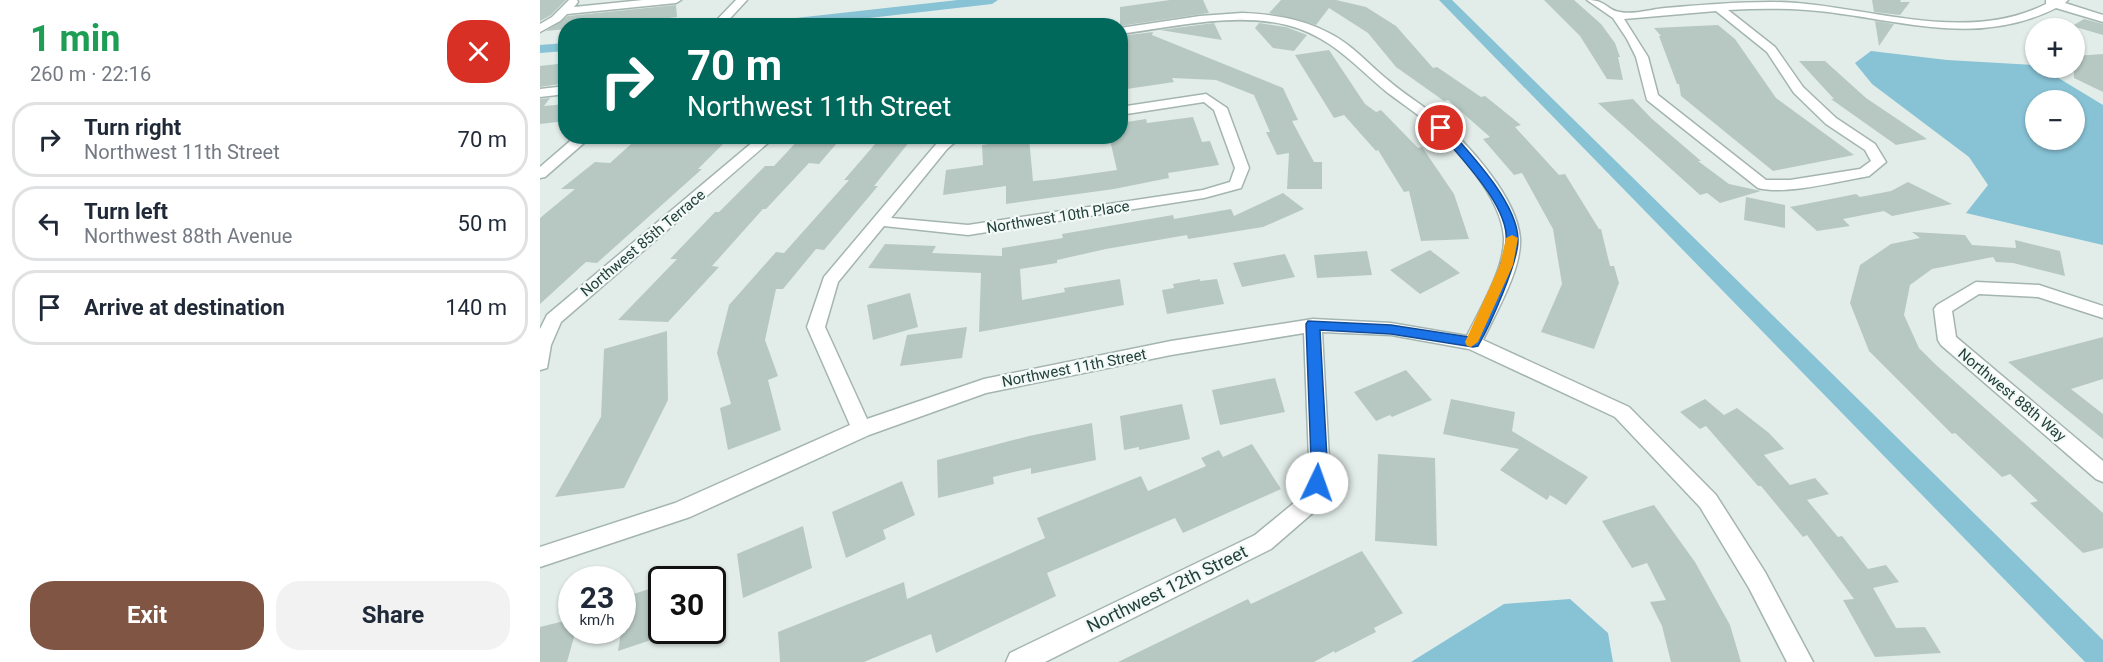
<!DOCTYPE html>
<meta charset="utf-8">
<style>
:root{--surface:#fff;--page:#f2f2f3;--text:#1f2937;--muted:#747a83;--line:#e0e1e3;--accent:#815544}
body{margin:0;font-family:Roboto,sans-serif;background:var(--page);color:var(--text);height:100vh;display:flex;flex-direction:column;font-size:22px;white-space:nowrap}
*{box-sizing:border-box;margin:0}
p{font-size:20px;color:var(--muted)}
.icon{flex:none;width:33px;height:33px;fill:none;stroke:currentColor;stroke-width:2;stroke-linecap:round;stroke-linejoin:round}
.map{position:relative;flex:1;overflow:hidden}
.sheet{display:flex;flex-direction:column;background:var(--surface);width:540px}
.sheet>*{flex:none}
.banner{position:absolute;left:18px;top:18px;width:570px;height:126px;border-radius:24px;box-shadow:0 2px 4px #0004;background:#00695c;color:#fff;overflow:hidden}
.controls{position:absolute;left:1485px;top:18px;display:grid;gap:12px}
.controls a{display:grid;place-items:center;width:60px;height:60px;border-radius:50%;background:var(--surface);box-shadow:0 2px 4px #0004;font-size:30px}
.speed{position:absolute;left:18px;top:566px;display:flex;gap:12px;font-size:30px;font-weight:700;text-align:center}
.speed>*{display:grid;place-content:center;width:78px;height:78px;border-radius:50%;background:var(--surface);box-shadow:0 2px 4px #0004;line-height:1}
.speed small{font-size:15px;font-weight:400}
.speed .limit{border:3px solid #111;border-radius:9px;background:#fff;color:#111}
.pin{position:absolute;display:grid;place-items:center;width:51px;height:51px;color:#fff;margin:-26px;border:3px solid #fff;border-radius:50%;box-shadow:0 2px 6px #0007}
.me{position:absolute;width:66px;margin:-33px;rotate:3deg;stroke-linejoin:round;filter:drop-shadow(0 0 4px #0008)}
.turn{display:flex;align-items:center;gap:21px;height:126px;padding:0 30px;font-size:27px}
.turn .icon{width:78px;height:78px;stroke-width:2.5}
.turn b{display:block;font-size:42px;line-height:51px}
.round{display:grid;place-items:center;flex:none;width:63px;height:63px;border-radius:24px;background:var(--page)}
.summary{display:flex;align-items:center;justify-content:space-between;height:102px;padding:0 30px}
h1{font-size:36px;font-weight:700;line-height:45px;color:#1e9e55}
.primary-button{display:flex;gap:12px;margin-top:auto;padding:12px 30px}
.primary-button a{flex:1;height:69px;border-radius:24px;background:var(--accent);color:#fff;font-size:24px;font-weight:700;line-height:69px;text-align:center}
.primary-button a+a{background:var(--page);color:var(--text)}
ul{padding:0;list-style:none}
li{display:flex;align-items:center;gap:18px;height:75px;margin:0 12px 9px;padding:0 18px;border:3px solid var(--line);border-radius:24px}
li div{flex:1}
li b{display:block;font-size:22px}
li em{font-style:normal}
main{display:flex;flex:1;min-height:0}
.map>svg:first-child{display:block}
.water{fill:#87c2d5;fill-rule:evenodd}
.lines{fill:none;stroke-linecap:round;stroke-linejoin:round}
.canal{fill:#87c2d5;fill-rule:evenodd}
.building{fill:#b7c8c2}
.minor-casing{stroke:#a4b5b1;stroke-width:3}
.minor{fill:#fff;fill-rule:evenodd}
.route{fill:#1a73e8;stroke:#114b97;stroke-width:1.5}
.slow{fill:#f59e0b}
.labels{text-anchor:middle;stroke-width:4.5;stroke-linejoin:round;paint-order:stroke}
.street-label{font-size:15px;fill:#213f39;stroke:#f2f9f6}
.near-street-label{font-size:18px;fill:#213f39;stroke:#f2f9f6}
</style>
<main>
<section class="sheet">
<div class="summary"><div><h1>1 min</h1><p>260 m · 22:16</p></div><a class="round" style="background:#d93025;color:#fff"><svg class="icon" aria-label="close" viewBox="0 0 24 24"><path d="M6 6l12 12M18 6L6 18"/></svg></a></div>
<ul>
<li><svg class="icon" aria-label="right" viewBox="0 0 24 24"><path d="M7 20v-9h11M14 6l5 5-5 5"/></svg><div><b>Turn right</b><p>Northwest 11th Street</p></div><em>70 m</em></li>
<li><svg class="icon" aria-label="left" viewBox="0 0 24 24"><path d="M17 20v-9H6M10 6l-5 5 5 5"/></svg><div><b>Turn left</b><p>Northwest 88th Avenue</p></div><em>50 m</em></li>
<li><svg class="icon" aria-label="arrive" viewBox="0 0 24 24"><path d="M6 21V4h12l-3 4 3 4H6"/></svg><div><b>Arrive at destination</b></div><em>140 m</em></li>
</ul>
<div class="primary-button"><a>Exit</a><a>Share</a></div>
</section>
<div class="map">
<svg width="1563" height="662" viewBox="0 0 1563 662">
<rect width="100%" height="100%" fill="#e2ede9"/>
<path class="water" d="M1331,51L1407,60L1495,65L1496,68H1502L1563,105V245L1426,213L1448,185L1429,157L1332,84L1315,63ZM1496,100H1534V140H1496Z
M1030,599L1068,633L1073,662H871L964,604Z"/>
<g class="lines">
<path class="canal" d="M418,0H458L452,4L259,26H213L219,22Z
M899,0H912L1563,640V662H1545Z
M26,43V51L0,53V45Z"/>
</g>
<path class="building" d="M0,0H26L11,15L0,21Z
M630,0H663L669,13L580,26V7Z
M741,0H796L826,7L856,26L893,68L897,67L941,97L945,96L981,125L975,127L1019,175L1025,174L1059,229H1061L1070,266H1074L1079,283L1054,349L1001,332L1022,284L1013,229L982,173L974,175L943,139L950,137L908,100L904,101L856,67L828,33L789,8L776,25L729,13Z
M1004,0H1034L1061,24L1075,43L1080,57H1078L1083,80L1067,79L1040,36Z
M1332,0H1361L1360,2H1370L1360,15L1334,12Z
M136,5L137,17L58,26H26V29L6,31L28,16Z
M1544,19L1563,24V35L1532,26Z
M1335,21L1354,24L1339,46Z
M674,23L682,40L620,30L643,27Z
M719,23L746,27L767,35L754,51L733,48L715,28Z
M1178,25L1195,39L1236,98L1314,155L1233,171L1141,96L1139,84H1137L1119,36H1121L1114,28Z
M613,32L612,35L743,88L758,120L752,121L774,162H782V189H747L749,153L737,155L726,132H730L714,95L676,80L632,78L634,82L580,90V36Z
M789,50L825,104L836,112L841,110L878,148L882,147L914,194L929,239L881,241L869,191L864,192L838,150L836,151L804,115L794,118L755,55Z
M1563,54V92L1534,78V56Z
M1259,61H1285L1326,98L1387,139L1356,145L1291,99H1294Z
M26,63V77L20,84L0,87V66Z
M10,98L4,106L26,104V121L0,124V99Z
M1093,99L1111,118L1161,161H1158L1189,184L1221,191L1180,203L1167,193L1160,195L1058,103Z
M653,117L662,142L670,141L679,165L628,173L629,178L574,189L466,204V186L403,195L406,170L443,165L442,145L489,138L493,181L514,179L577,170L569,136H580V123L606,119L607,123Z
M100,136H191L158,169H162L57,263L46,262L0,304V218L35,189H21L55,162L70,163Z
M262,136H303L279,164L269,163L226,209H223L172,266L179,267L128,322L78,320L137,259H130L175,212H179L225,166H234Z
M342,136H374L334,186H338L284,250L276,249L243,289H236L225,340L238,376L228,380L241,430L188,450L180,408L191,404L177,353L189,305L236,252L244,253L309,180H304Z
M1368,182L1412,204L1352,216L1344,211L1303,219L1310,226L1277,231L1250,207L1316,194L1320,197L1351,191Z
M743,193L764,209L723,227L648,239L647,235L566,249L517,260V263L480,269L482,300L525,292L524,288L580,279L584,305L500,321L439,332L441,273L328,268L345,244L396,246L392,253L462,256V248L523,238L522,234L633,215L634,219L691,209L694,216Z
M1206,197L1245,205V228L1204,220Z
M1372,232L1425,235L1432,245L1476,248L1475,240L1520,251L1525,276L1473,263L1456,262L1453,257L1392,269L1370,285L1364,315L1379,348L1395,364L1563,513V548L1543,553L1490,503L1498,501L1470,474L1462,477L1415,433L1412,434L1329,351L1310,303L1320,265L1351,244L1380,238Z
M890,250L920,273L880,294L850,270Z
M827,251L832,275L777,278L774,255Z
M745,254L755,277L702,287L693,263Z
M660,279V281L677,279L684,304L627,314L622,290L634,288L633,284Z
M370,293L378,327L333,340L327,305Z
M427,327L422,358L360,366L367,335Z
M127,331L128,400L84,488L15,497L61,417L64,349Z
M1563,337V379L1531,389L1563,414V439L1468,362Z
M866,370L892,400L852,417L850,415L836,421L814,392Z
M735,378L745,412L680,425L672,390Z
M911,399L975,412L972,431L1048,477L1026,505L1010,495L1007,500L960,470L979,449L903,434Z
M1165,399L1184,415L1197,408L1229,433L1244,449L1224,455L1250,485L1275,478L1289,494L1267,500L1298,537L1302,536L1328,569L1346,565L1359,582L1333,588L1356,628L1385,627L1401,653L1335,657L1303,600L1314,599L1267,535L1263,537L1221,486H1218L1166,426L1160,429L1140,412Z
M642,404L650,439L599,450V447L584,450L580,416Z
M552,423L556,460L491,474V468L453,477L454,484L398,498L397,460L489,436Z
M712,444L741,489L643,533L635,518L507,573L516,596L396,653L391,634L324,662H240L238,632L364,582L367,599L505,538L497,518L601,476L608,491L666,466L661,458L679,450L683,457Z
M838,454L895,458L897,546L835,541Z
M362,481L375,515L343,530L346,539L306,558L292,512Z
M1114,505L1155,562L1190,625L1201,662H1131L1122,626L1110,602L1126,600L1107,563L1092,568L1062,521Z
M263,526L272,568L203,598L197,554Z
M822,551L863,613L834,628L836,632L795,653L794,651L774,662H578L708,599L711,604Z
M122,585V630H131L132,633L78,651L87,596Z
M32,619V630H36L27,662H0V627Z"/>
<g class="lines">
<g class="minor-casing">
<path id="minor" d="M29,0H37L38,2L34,7L103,0H141L136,3L27,14L20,21L0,32V24L12,17Z
M196,0H207L183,26H171Z
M1047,0C1067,0 1066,10 1080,12C1093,15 1112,9 1125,8C1160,5 1195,2 1231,2C1321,2 1420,47 1506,4V0H1528L1525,3L1563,15V22L1516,8C1440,46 1368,22 1288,12C1255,8 1222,8 1188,10L1235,47L1263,87L1296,118L1335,144L1346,162L1329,176L1324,177C1294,182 1246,195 1218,188L1107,100L1096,57L1087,39L1073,18ZM1176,11L1227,52L1254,93L1286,124L1325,150L1331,161L1320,169L1250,180H1226L1118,95L1108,57L1084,19Z
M702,13C732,14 762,19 789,33C813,45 829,65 849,81C864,94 881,104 897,117C927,143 977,197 980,238C982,269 956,312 943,340L1089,407L1176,495L1225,572L1273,662H1247L1209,588L1160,507L1075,417L929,349L851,335L782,332L789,459L788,483L776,510L731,549L505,662H466L470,653L715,535L760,498L766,483L769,459L764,333L631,355L446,393L329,435L150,517L0,567V547L135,503L310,425L267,327L284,277L397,143L406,136H422L407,149L351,218L428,225L663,190L690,182L695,168L674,110L664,102L580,115V107L666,94L687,108L709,168L701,188L664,198L428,235L344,226L298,282L285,327L327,419L444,379L631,341L773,319L851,323L927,336C940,309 965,268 964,238C962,198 917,148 888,123C875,112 861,103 848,93C815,66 791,36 747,25C693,12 635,27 580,34V28L660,16Z
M26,86V94L0,97V89Z
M36,136H52L5,177L0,178V167Z
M220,136H236L21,322L11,345L7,368L0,370V329L7,315Z
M1436,282L1499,285L1563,306V318L1498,297L1439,294L1412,311L1416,337L1563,461V482L1556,479L1401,345L1398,340L1394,309L1397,305Z"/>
</g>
<use href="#minor" class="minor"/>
</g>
<path class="route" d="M901,124L905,125C929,152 977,202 978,239C979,261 950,325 938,346L933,347L851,334L780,330L787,459L783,488L777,490L772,488L769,483L771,459L766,324L768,321L851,325L929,337C942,307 961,275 966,243C971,206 917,155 896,128Z"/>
<path class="slow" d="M972,235L978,238L973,265L938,342L931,347L927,346L925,342L960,265L966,238Z"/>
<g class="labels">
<g class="street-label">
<text transform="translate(518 217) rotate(-9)" y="5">Northwest 10th Place</text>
<text transform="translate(103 243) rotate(-40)" y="5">Northwest 85th Terrace</text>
<text transform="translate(534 368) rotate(-11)" y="5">Northwest 11th Street</text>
<text transform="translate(1472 395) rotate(40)" y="5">Northwest 88th Way</text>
</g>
<g class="near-street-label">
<text transform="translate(627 589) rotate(-26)" y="6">Northwest 12th Street</text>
</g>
</g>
</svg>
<div class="controls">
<a>+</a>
<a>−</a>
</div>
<div class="speed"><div>23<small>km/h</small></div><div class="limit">30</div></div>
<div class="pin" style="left:901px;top:128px;background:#d93025"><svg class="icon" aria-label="arrive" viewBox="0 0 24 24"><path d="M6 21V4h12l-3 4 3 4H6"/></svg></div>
<svg class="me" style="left:777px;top:483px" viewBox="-20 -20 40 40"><circle r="19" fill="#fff"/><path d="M0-13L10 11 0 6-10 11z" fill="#1a73e8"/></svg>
<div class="banner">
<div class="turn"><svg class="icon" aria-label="right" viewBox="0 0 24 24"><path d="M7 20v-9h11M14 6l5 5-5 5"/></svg><div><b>70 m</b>Northwest 11th Street</div></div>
</div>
</div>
</main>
